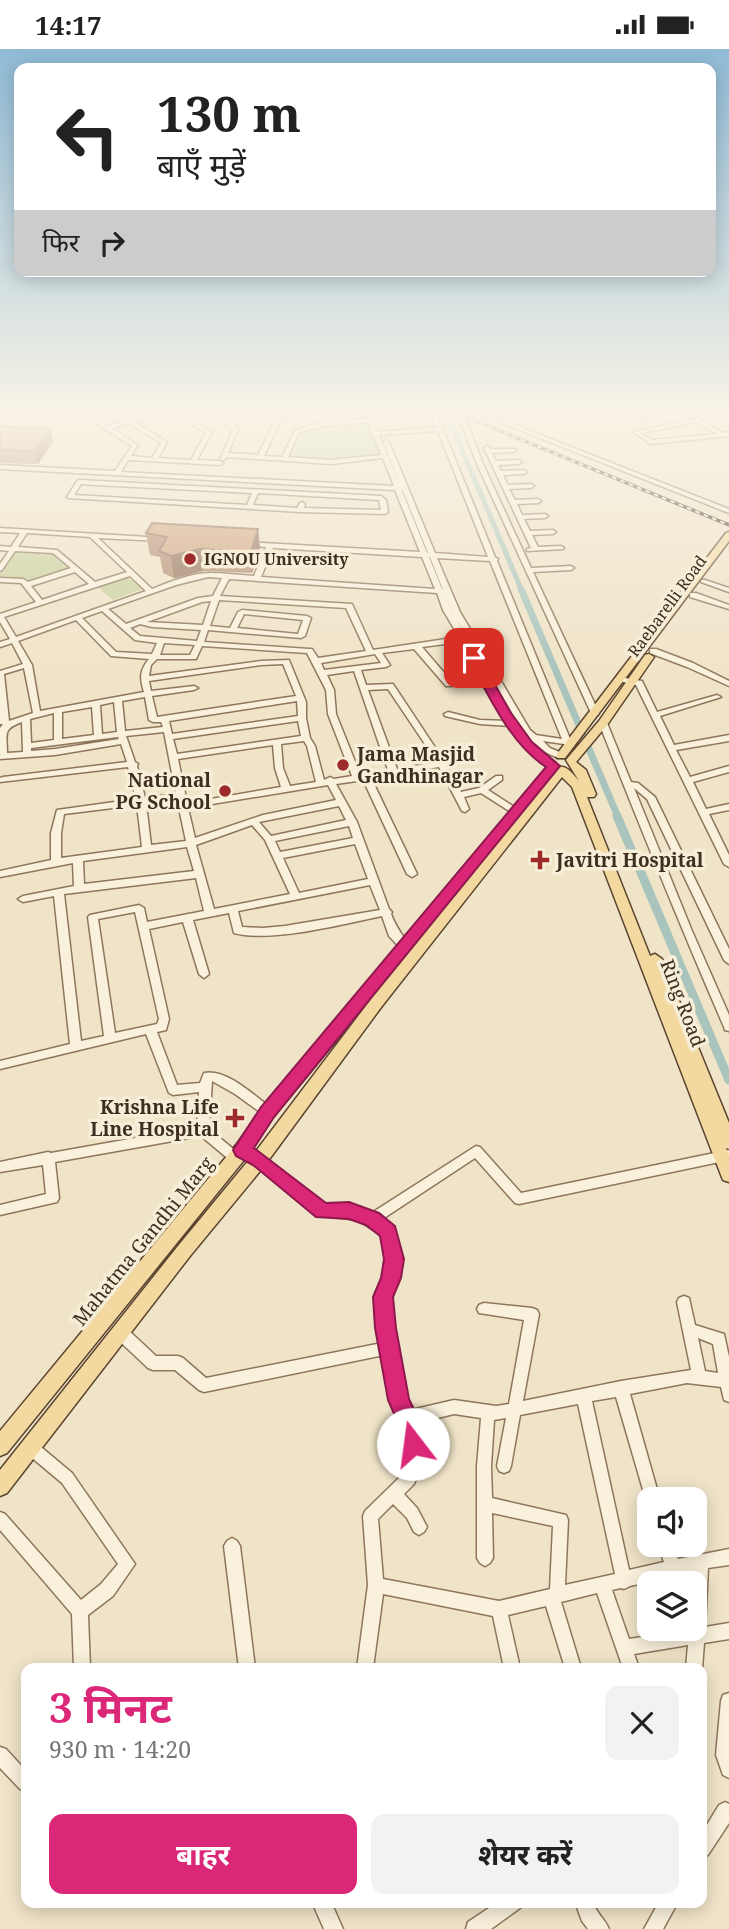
<!DOCTYPE html>
<html lang="hi">
<meta charset="utf-8">
<style>
:root{--surface:#fff;--page:#f2f2f2;--text:#222;--muted:#767676;--accent:#db2777}
body{margin:0;font-family:"Noto Serif","Noto Sans Devanagari",serif;background:var(--page);color:var(--text);height:100vh;display:flex;flex-direction:column;font-size:26px;white-space:nowrap}
*{box-sizing:border-box;margin:0}
p{font-size:23px;color:var(--muted)}
.icon{flex:none;width:38px;height:38px;fill:none;stroke:currentColor;stroke-width:2;stroke-linecap:round;stroke-linejoin:round}
.map{position:relative;flex:1;overflow:hidden}
.drawer{position:absolute;left:21px;top:1614px;width:686px;height:245px;display:flex;flex-direction:column;background:var(--surface);border-radius:14px;box-shadow:0 4px 18px #0003}
.drawer>*{flex:none}
.guide{position:absolute;left:14px;top:14px;width:702px;height:214px;border-radius:14px;box-shadow:0 4px 18px #0003;background:#fff;color:var(--text);overflow:hidden}
.fabs{position:absolute;left:637px;top:1438px;display:grid;gap:14px}
.fabs a{display:grid;place-items:center;width:70px;height:70px;border-radius:14px;background:var(--surface);box-shadow:0 4px 18px #0003;font-size:35px}
.pin{position:absolute;display:grid;place-items:center;width:60px;height:60px;color:#fff;margin:-30px;border-radius:14px;box-shadow:0 4px 10px #0006}
.me{position:absolute;width:77px;margin:-38px;rotate:345deg;stroke-linejoin:round;filter:drop-shadow(0 0 5px #0008)}
.turn{display:flex;align-items:center;gap:24px;height:147px;padding:0 28px;font-size:32px}
.turn .icon{width:91px;height:91px;stroke-width:2.5}
.turn b{display:block;font-size:49px;line-height:60px}
.then{display:flex;align-items:center;height:66px;padding:0 28px;background:#0003;gap:14px;font-size:26px}
.round{display:grid;place-items:center;flex:none;width:74px;height:74px;border-radius:14px;background:var(--page)}
.summary{display:flex;align-items:center;justify-content:space-between;height:119px;padding:0 28px}
h1{font-size:42px;font-weight:700;line-height:52px;color:var(--accent)}
.primary-button{display:flex;gap:14px;margin-top:auto;padding:14px 28px}
.primary-button a{flex:1;height:80px;border-radius:14px;background:var(--accent);color:#fff;font-size:28px;font-weight:700;line-height:80px;text-align:center}
.primary-button a+a{background:var(--page);color:var(--text)}
.status{display:flex;justify-content:space-between;align-items:center;height:49px;padding:0 35px;background:var(--surface);direction:ltr}
.status svg{height:19px;fill:currentColor}
.map>svg:first-child{display:block}
.green{fill:#c9cf9b}
.lines{fill:none;stroke-linecap:round;stroke-linejoin:round}
.canal-far2{stroke:#a9c4bc;stroke-width:5}
.canal-far1{stroke:#a9c4bc;stroke-width:7}
.canal{stroke:#a9c4bc;stroke-width:9}
.minor-casing{stroke:#8d765c;stroke-width:3}
.major-casing{stroke:#5b4430;stroke-width:3}
.minor{fill:#faf1dc;fill-rule:evenodd}
.major{fill:#f3d9a0;fill-rule:evenodd}
.rail-casing{stroke:#3d2e20;stroke-width:3.5}
.rail{stroke:#f7eed8;stroke-width:2;stroke-dasharray:4.5;stroke-linecap:butt}
.wall{fill:#b2896c}
.shaded-wall{fill:#916f58}
.building{fill:#cf9f7d;stroke:#916f58;stroke-width:2}
.route{fill:#db2777;stroke:#8e194d;stroke-width:2}
.poi-dot{fill:#9e2a2b;stroke:#f7eed8;stroke-width:2.5}
.labels{text-anchor:middle;stroke-width:7;stroke-linejoin:round;paint-order:stroke}
.far-poi-label{font-size:16px;font-weight:bold;fill:#3d2e20;stroke:#f7eed8;text-anchor:start}
.far-street-label{font-size:16px;fill:#3d2e20;stroke:#f7eed8}
.poi-label{font-size:19px;font-weight:bold;fill:#3d2e20;stroke:#f7eed8;text-anchor:start}
.street-label{font-size:19px;fill:#3d2e20;stroke:#f7eed8}
</style>
<div class="status"><b>14:17</b><svg viewBox="0 0 49 12"><path d="M0 12V9h3v3zM5 12V6h3v6zM10 12V3h3v9zM15 12V0h3v12zM26 1h20v11H26zM47 4h2v5h-2z"/></svg></div>
<div class="map">
<svg width="729" height="1880" viewBox="0 0 729 1880">
<rect width="100%" height="100%" fill="#f0e4c8"/>
<path class="green" d="M366,373L379,406L329,411L287,406L298,383L320,376Z
M15,501L52,504L71,521L28,535L25,531L0,529V524Z
M126,527L142,540L113,551L97,537Z"/>
<g class="lines">
<path class="canal-far2" d="M446,363L522,542"/>
<path class="canal-far1" d="M521,540L618,768"/>
<path class="canal" d="M617,767L729,1031"/>
<g class="minor-casing">
<path id="minor" d="M2,363H8L0,371V365Z
M77,363H84L107,377L125,372L112,363H119L131,370L156,363H165L135,373L167,393L158,409L191,411L206,384L171,363H178L212,383L197,411L220,412L223,414L220,416L128,411L121,423L394,437L383,409L331,415L226,408L224,411H220L233,380L204,363H211L239,379L228,404L258,406L273,376L251,363H258L274,371L305,363H314L278,374L279,375L264,407L282,408L295,381L323,373L367,370L369,363H375L372,368L378,383L436,378L430,363H436L495,508L498,510L497,512L573,697L569,700L566,699L564,695L543,692L550,699L564,705V709C550,709 540,699 530,690L543,706L555,713V717L552,718L537,710L511,677L480,675L445,667L444,665L448,663L480,671L507,672L461,593L422,598L452,633V637H446L414,600L382,604L390,616L386,618L361,621L366,636L393,635L446,715L461,743L479,739L496,727H502V731L488,741L522,763L520,765H514L481,744L464,748L469,760L465,763L462,762L439,718L367,730L374,735L417,825L412,828L407,825L366,737L357,732L336,735L357,773L389,860L392,863L391,865C397,880 401,884 410,897L409,900H401L389,887L382,867C343,875 271,894 234,884L229,864L193,871L209,925L204,929L199,925L183,873L149,880L169,970L166,981L157,983L177,1036L200,1034L204,1024C226,1019 255,1047 272,1060L274,1063L272,1066L268,1068L264,1066L235,1045L212,1032L209,1080L237,1103L238,1097L242,1096L263,1107L325,1156L350,1158L370,1165L476,1097L480,1098L521,1144L729,1101V1111L519,1155L515,1154L475,1109L381,1171L392,1179L400,1211L397,1229L390,1248L393,1279L406,1350L411,1361L454,1351L496,1357L509,1355L524,1271L479,1264L477,1260L479,1256L484,1254L532,1259L537,1261L539,1265L523,1352L621,1332L691,1321L677,1253L679,1249L684,1247L689,1249L695,1276L724,1285L729,1308V1353L724,1351L721,1338L687,1334L630,1345L660,1451H649V1457L646,1451L616,1348L592,1352L629,1521L664,1513L658,1496H674L678,1510L729,1500V1516L708,1519L705,1578L729,1574V1590L704,1594L702,1620L686,1619L688,1596L634,1605L639,1619H623L597,1544L561,1553L581,1619H565L546,1557L508,1566L520,1619H504L493,1567L383,1545L373,1619H357L368,1536L363,1467L365,1462L402,1426L406,1395L403,1376L392,1351L384,1306L204,1343L199,1341L175,1321H153L148,1319L115,1288L113,1283L115,1278L120,1277L125,1278L156,1307H178L183,1309L206,1329L382,1294L376,1248L385,1229L388,1211L382,1186L357,1171L319,1166L255,1115L241,1106L242,1109L240,1113L236,1114L232,1113L201,1087L55,1113L59,1149L57,1153L0,1166V1156L46,1145L43,1116L0,1123V1113L48,1103L51,1104L197,1078L199,1043L173,1046L169,1044L146,985L0,1020V1012L70,995L54,847L23,853L18,850L23,847L74,837L73,814L0,828V822L51,811V784L57,761L136,750L128,718L0,733V729L3,728L127,713L121,695L55,706L0,710V679L3,675H0V622L23,615L12,594L0,598V593L10,590L0,573V565L36,553L21,534L0,533V529L23,530L28,533L71,519L53,504L15,502L2,521L0,522V515L9,502L0,501V497L11,498L20,484L0,483V479L163,489L164,490L161,492L98,489L152,540C170,533 191,524 210,524C225,524 239,526 254,527L266,498L245,496L244,495L247,493L420,503L395,441L0,420V416L115,422L132,397ZM368,373L381,406L331,411L288,408L299,383L323,377ZM129,374L161,394L152,409L131,407L138,396L112,379ZM438,382L488,508L435,504L389,393L386,391L383,393L401,438L379,386ZM402,442H403L428,504H427ZM27,484L90,488L127,523L95,533L57,501L18,498ZM273,499L422,508L435,540L261,528ZM429,508H430L443,541L442,540ZM437,509L490,512L562,690L536,686L530,681L460,563ZM75,523L89,535L42,551L31,537ZM130,527L146,542L16,588L4,568ZM208,528L222,529L213,547L198,549L126,575L108,560L176,536ZM229,530L437,544L443,561L459,588L373,601L352,555L220,547ZM444,545L452,563L520,677L510,664L451,561ZM219,551L346,559L366,602L318,609L312,600H309L204,593L208,581L301,589L305,587L311,569L307,567L242,561L238,563L230,579L210,577ZM211,552L203,576L147,573L202,553ZM102,562L135,591L157,594L152,605L116,603L82,569ZM244,565L303,571L298,585L237,579ZM76,571L111,607L149,610C139,622 140,630 144,643L40,662L32,616L18,592ZM140,575L152,578L201,581L197,592L140,587L130,579ZM164,594L195,596L190,606H160ZM202,597L307,604L326,641L328,665L352,727L334,730L330,728L324,731L315,697L310,689L306,669V653L289,611L261,612L149,627L151,616L157,610H196ZM375,605L381,614L324,621L321,614ZM283,615L296,647L157,668L152,647L194,641L198,639L194,637L151,642L149,632L261,616ZM24,619L33,664L9,672L4,625ZM354,622L388,721L360,725L336,665L334,641L327,626ZM388,640L437,713L397,720L368,641ZM145,648L149,671L153,673H161L163,678L125,682L122,652ZM297,652L298,667L172,685L169,672ZM114,653L117,683L102,685L100,656ZM92,658L94,686L62,690V663ZM54,664V691L31,694L30,670ZM298,672L301,687L177,705L173,690ZM22,673L23,703L7,704C7,685 2,680 22,673ZM164,683L176,745L145,749L137,717L138,715L135,713L126,687ZM118,688L119,690L55,700L31,702V699ZM304,692L307,697L316,733L290,737L283,719L281,695ZM273,696L275,719L281,738L187,754L178,710ZM328,736L336,751L263,766L195,789L188,759ZM177,750L186,792L151,796L146,755ZM137,756L142,798L61,809V784L64,765ZM339,757L346,771L271,787L259,773ZM252,776L265,791L290,845L214,860L196,796ZM349,777L353,789L280,803L275,792ZM355,795L368,830L299,844L283,809ZM187,798L194,822L84,835L83,812ZM196,829L204,862L147,873L144,859L139,856L90,866L88,868L104,987L81,992L64,845ZM370,836L380,861L285,877L263,879L242,878L238,862ZM135,863L159,970L157,975L115,984L98,870ZM698,1289L713,1295L718,1324L705,1322ZM578,1355L615,1525L565,1536L568,1471L566,1466L492,1449L491,1417L494,1371L506,1369L497,1417L499,1422L504,1424L509,1422L511,1417L520,1366ZM454,1365L481,1369L477,1417V1509L480,1514L485,1517L490,1514L493,1509L492,1464L553,1477L550,1540L499,1552L383,1530L378,1470L393,1455L407,1469L414,1483L419,1486L424,1483L427,1478L417,1459L404,1445L414,1435L416,1430L420,1395L417,1374ZM693,1522L692,1535H695V1580L629,1590L612,1541L621,1539L624,1540L630,1537Z
M457,363H463L483,415L531,519L571,517L574,519L571,521L533,523L599,664L598,666H595L591,664L477,415Z
M474,363H482L729,460V464Z
M668,363H678L644,372L641,370Z
M698,369L723,384L729,383V387L651,395L633,383ZM697,373L716,385L652,391L641,384Z
M487,397L491,400H515L516,401L513,403L492,404L496,412L519,411L522,413L519,415L498,416L501,422L524,421L527,423L524,425L503,426L508,436L531,435L534,437L531,439L509,440L515,451L538,450L541,452L538,454L517,455L522,466L545,465L548,467L545,469L524,470L530,482L553,481L556,483L553,485L532,486L538,498L561,497L564,499L563,500L527,502V500L531,499L484,399Z
M79,431L381,447L386,451L388,463L385,465L300,463L68,449L67,448L77,432ZM81,435L96,436L252,444L247,456L74,446ZM258,444L379,451L381,461L304,459L305,455L302,453L300,454L297,459L253,456Z
M701,531H705L729,539V543L701,533Z
M690,544H696L729,556V560L690,548Z
M650,600H656L693,614L729,632V637L687,618L650,604Z
M619,628L642,632L657,663L717,646L721,648L660,667L674,696L729,686V692L676,701L690,728L729,717V723L693,733L706,760L729,755V761L709,765L729,806V818L724,815L636,636L619,632Z
M600,672H603L607,674L631,733L638,734L655,748L729,900V915L724,911L647,750L634,739L692,882L729,966V982L725,981L724,978C680,877 639,775 599,674Z
M30,1391L35,1393L72,1424L135,1515L113,1547L88,1566L90,1619H74L72,1565L0,1481V1463L5,1465L81,1551L101,1535L118,1515L62,1434L25,1403L23,1398L25,1393Z
M232,1489L237,1492L240,1497L255,1619H239L224,1497L227,1492Z
M729,1644V1729L723,1726L716,1706L721,1652L723,1646Z
M0,1698L6,1700L26,1722V1743L20,1740L0,1719Z
M725,1753L729,1755V1774L708,1806L702,1809V1784L719,1756Z
M312,1853H331L343,1880H324Z
M498,1853H523L520,1859L491,1880H466L468,1873Z
M575,1853H593C596,1864 605,1870 609,1880H588L582,1872Z
M659,1853H678L663,1880H644Z"/>
</g>
<g class="major-casing">
<path id="major" d="M729,483V492L565,709H557V705L726,484Z
M649,605L654,608L607,676L576,713L586,721L596,745L594,748H587L650,907L655,905L662,910L729,1074V1100L726,1099L729,1106V1133L723,1131L721,1126L572,738L562,728L382,957L265,1116L190,1207L7,1444L0,1447V1421L178,1197L253,1106L372,949L443,862L273,1068L248,1106L7,1404L0,1407V1382L236,1096L263,1058L528,742L532,741L537,744L558,718C567,716 573,725 579,732L566,711L599,672L645,606Z"/>
</g>
<use href="#minor" class="minor"/>
<use href="#major" class="major"/>
<g class="rail-casing">
<path id="rail" d="M454,363L729,476"/>
</g>
<use href="#rail" class="rail"/>
</g>
<path class="wall" d="M0,377L50,380L53,393L38,415L0,414Z
M258,480L260,501L252,524L203,522L174,529L163,524L160,508L150,506L146,484Z"/>
<path class="shaded-wall" d="M50,380L53,393L38,415L35,402Z
M258,480L260,501L252,524L251,503Z
M200,500L203,522L174,529L171,507Z"/>
<path class="building" d="M0,377L50,380L35,402L0,401Z
M152,474L258,480L251,503L200,500L171,507L159,502L167,488L146,484Z"/>
<linearGradient id="sky" x2="0" y2="1"><stop stop-color="#8fbad6"/><stop offset="0.58" stop-color="#f8f3e6"/><stop offset="1" stop-color="#f8f3e6" stop-opacity="0"/></linearGradient>
<rect width="729" height="626" fill="url(#sky)"/>
<path class="route" d="M470,606H478L511,664L532,693L560,717L274,1068L254,1099L326,1154L349,1153L379,1164L395,1177L404,1210L401,1229L393,1248L396,1279L409,1350L421,1375L424,1395L421,1403L413,1406L405,1403L399,1376L388,1351L375,1279L373,1248L381,1229L384,1210L380,1187L366,1176L349,1170L316,1168L253,1116L236,1107L233,1101L261,1058L546,718C509,694 489,646 468,609Z"/>
<g class="poi-dot">
<circle cx="190" cy="510" r="7"/>
<circle cx="343" cy="716" r="7"/>
<circle cx="225" cy="742" r="7"/>
<path d="M536.5 800.5h7v7h7v7h-7v7h-7v-7h-7v-7h7z"/>
<path d="M231.5 1058.5h7v7h7v7h-7v7h-7v-7h-7v-7h7z"/>
</g>
<g class="labels">
<g class="far-poi-label">
<text x="204" y="516">IGNOU University</text>
</g>
<g class="far-street-label">
<text transform="translate(667 557) rotate(-54)" y="6">Raebarelli Road</text>
</g>
<g class="poi-label">
<text x="357" y="712">Jama Masjid<tspan x="357" dy="22">Gandhinagar</tspan></text>
<text x="211" y="738" text-anchor="end">National<tspan x="211" dy="22">PG School</tspan></text>
<text x="556" y="818">Javitri Hospital</text>
<text x="219" y="1065" text-anchor="end">Krishna Life<tspan x="219" dy="22">Line Hospital</tspan></text>
</g>
<g class="street-label">
<text transform="translate(683 954) rotate(69)" y="7">Ring Road</text>
<text transform="translate(143 1192) rotate(-51)" y="7">Mahatma Gandhi Marg</text>
</g>
</g>
</svg>
<div class="fabs">
<a><svg class="icon" aria-label="sound" viewBox="0 0 24 24"><path d="M4 9h4l5-4v14l-5-4H4zM17 9q2 3 0 6"/></svg></a>
<a><svg class="icon" aria-label="layers" viewBox="0 0 24 24"><path d="M12 4l9 5-9 5-9-5zM3 14l9 5 9-5"/></svg></a>
</div>
<div class="pin" style="left:474px;top:609px;background:#d93025"><svg class="icon" aria-label="arrive" viewBox="0 0 24 24"><path d="M6 21V4h12l-3 4 3 4H6"/></svg></div>
<svg class="me" style="left:413px;top:1395px" viewBox="-20 -20 40 40"><circle r="19" fill="#fff"/><path d="M0-13L10 11 0 6-10 11z" fill="#db2777"/></svg>
<div class="guide">
<div class="turn"><svg class="icon" aria-label="left" viewBox="0 0 24 24"><path d="M17 20v-9H6M10 6l-5 5 5 5"/></svg><div><b>130 m</b>बाएँ मुड़ें</div></div>
<div class="then">फिर<svg class="icon" aria-label="right" viewBox="0 0 24 24"><path d="M7 20v-9h11M14 6l5 5-5 5"/></svg></div>
</div>
<section class="drawer">
<div class="summary"><div><h1>3 मिनट</h1><p>930 m · 14:20</p></div><a class="round"><svg class="icon" aria-label="close" viewBox="0 0 24 24"><path d="M6 6l12 12M18 6L6 18"/></svg></a></div>
<div class="primary-button"><a>बाहर</a><a>शेयर करें</a></div>
</section>
</div>
